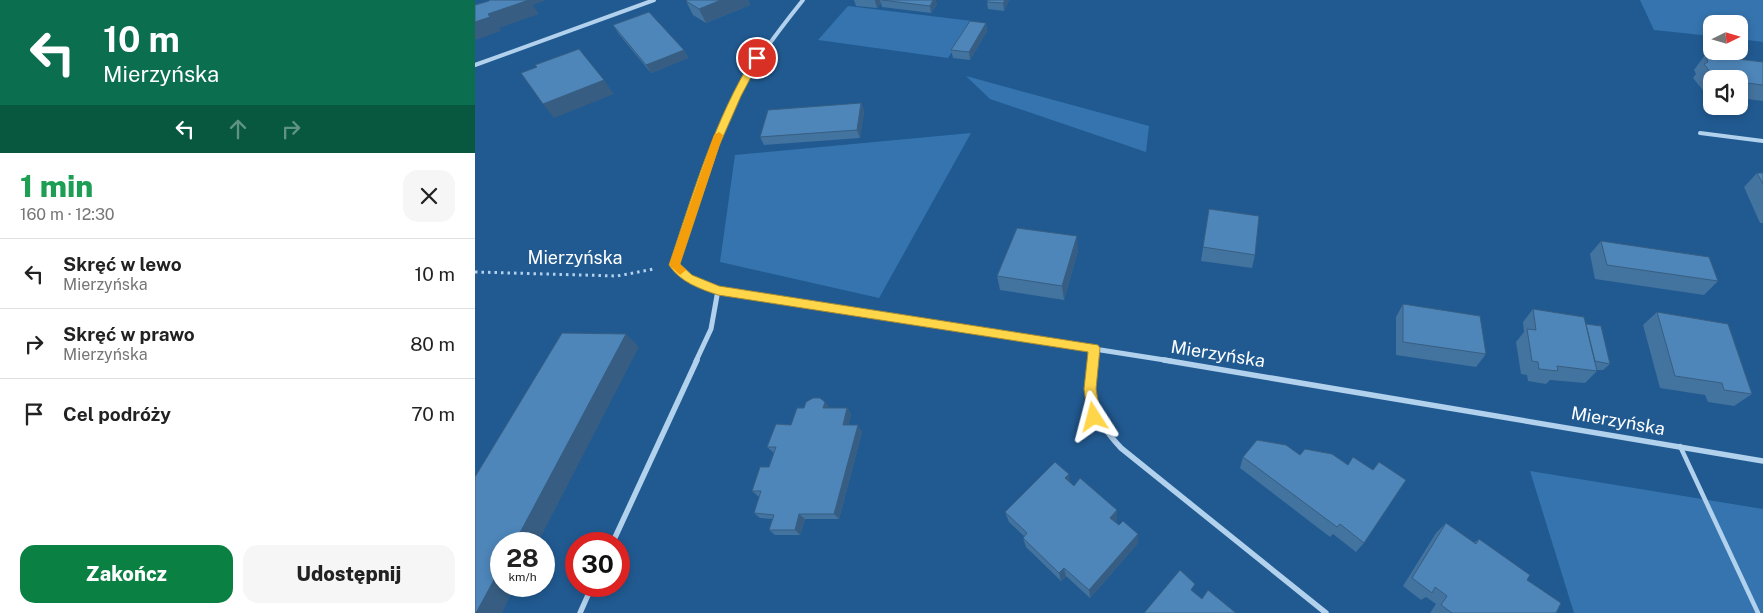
<!DOCTYPE html>
<html lang="pl">
<meta charset="utf-8">
<style>
:root{--surface:#fff;--page:#f6f6f6;--text:#222;--muted:#767676;--line:#e0e0e0;--accent:#0b8043}
body{margin:0;font-family:"Public Sans",sans-serif;background:var(--page);color:var(--text);height:100vh;display:flex;flex-direction:column;font-size:19px;white-space:nowrap}
*{box-sizing:border-box;margin:0}
p{font-size:16px;color:var(--muted)}
.icon{flex:none;width:28px;height:28px;fill:none;stroke:currentColor;stroke-width:2;stroke-linecap:round;stroke-linejoin:round}
.map{position:relative;flex:1;overflow:hidden}
.panel{display:flex;flex-direction:column;background:var(--surface);width:475px}
.panel>*{flex:none}
.hud{background:#0b6e4f;color:#fff;overflow:hidden}
.needle{width:32px;rotate:85deg}
.fabs{position:absolute;left:1228px;top:15px;display:grid;gap:10px}
.fabs a{display:grid;place-items:center;width:45px;height:45px;border-radius:10px;background:var(--surface);box-shadow:0 2px 8px #0003;font-size:25px}
.speed{position:absolute;left:15px;top:532px;display:flex;gap:10px;font-size:25px;font-weight:700;text-align:center}
.speed>*{display:grid;place-content:center;width:65px;height:65px;border-radius:50%;background:var(--surface);box-shadow:0 2px 8px #0003;line-height:1}
.speed small{font-size:12px;font-weight:400}
.speed .limit{border:8px solid #d22;background:#fff;color:#111}
.pin{position:absolute;display:grid;place-items:center;width:42px;height:42px;color:#fff;margin:-21px;border:2px solid #fff;border-radius:50%;box-shadow:0 1px 5px #0007}
.me{position:absolute;width:55px;margin:-28px;rotate:351deg;stroke-linejoin:round;filter:drop-shadow(0 0 4px #0008)}
.turn{display:flex;align-items:center;gap:18px;height:105px;padding:0 20px;font-size:22px}
.turn .icon{width:65px;height:65px;stroke-width:2.5}
.turn b{display:block;font-size:35px;line-height:42px}
.lanes{display:flex;align-items:center;height:48px;padding:0 20px;background:#0003;justify-content:center;gap:25px;direction:ltr}
.lanes .off{opacity:.35}
.round{display:grid;place-items:center;flex:none;width:52px;height:52px;border-radius:15px;background:var(--page)}
.headline{display:flex;align-items:center;justify-content:space-between;height:85px;padding:0 20px}
h1{font-size:30px;font-weight:800;line-height:38px;color:#1e9e55}
.cta{display:flex;gap:10px;margin-top:auto;padding:10px 20px}
.cta a{flex:1;height:58px;border-radius:15px;background:var(--accent);color:#fff;font-size:20px;font-weight:800;line-height:58px;text-align:center}
.cta a+a{background:var(--page);color:var(--text)}
ul{padding:0;list-style:none}
li{display:flex;align-items:center;gap:15px;height:70px;padding:0 20px;border-top:1px solid var(--line)}
li div{flex:1}
li b{display:block;font-size:19px}
li em{font-style:normal}
main{display:flex;flex:1;min-height:0}
.map>svg:first-child{display:block}
.green{fill:#3574ae}
.lines{fill:none;stroke-linecap:round;stroke-linejoin:round}
.path{stroke:#b2d1ed;stroke-width:3;stroke-dasharray:2.5 4;stroke-linecap:butt}
.service{stroke:#b2d1ed;stroke-width:4.5}
.minor-far2{stroke:#b2d1ed;stroke-width:4}
.minor-far1{stroke:#b2d1ed;stroke-width:5}
.minor{stroke:#b2d1ed;stroke-width:5.5}
.wall{fill:#43739f}
.shaded-wall{fill:#375e82}
.building{fill:#4e86b9;stroke:#375e82}
.route{fill:#ffd54a;stroke:#a68a30}
.slow{fill:#f59e0b}
.labels{text-anchor:middle;stroke-width:4;stroke-linejoin:round;paint-order:stroke}
.street-label{font-size:18px;fill:#fff;stroke:#215a91}
</style>
<main>
<section class="panel">
<div class="hud">
<div class="turn"><svg class="icon" aria-label="left" viewBox="0 0 24 24"><path d="M17 20v-9H6M10 6l-5 5 5 5"/></svg><div><b>10 m</b>Mierzyńska</div></div>
<div class="lanes"><svg class="icon" aria-label="left" viewBox="0 0 24 24"><path d="M17 20v-9H6M10 6l-5 5 5 5"/></svg><svg class="icon off" aria-label="ahead" viewBox="0 0 24 24"><path d="M12 20V5M6 11l6-6 6 6"/></svg><svg class="icon off" aria-label="right" viewBox="0 0 24 24"><path d="M7 20v-9h11M14 6l5 5-5 5"/></svg></div>
</div>
<div class="headline"><div><h1>1 min</h1><p>160 m · 12:30</p></div><a class="round"><svg class="icon" aria-label="close" viewBox="0 0 24 24"><path d="M6 6l12 12M18 6L6 18"/></svg></a></div>
<ul>
<li><svg class="icon" aria-label="left" viewBox="0 0 24 24"><path d="M17 20v-9H6M10 6l-5 5 5 5"/></svg><div><b>Skręć w lewo</b><p>Mierzyńska</p></div><em>10 m</em></li>
<li><svg class="icon" aria-label="right" viewBox="0 0 24 24"><path d="M7 20v-9h11M14 6l5 5-5 5"/></svg><div><b>Skręć w prawo</b><p>Mierzyńska</p></div><em>80 m</em></li>
<li><svg class="icon" aria-label="arrive" viewBox="0 0 24 24"><path d="M6 21V4h12l-3 4 3 4H6"/></svg><div><b>Cel podróży</b></div><em>70 m</em></li>
</ul>
<div class="cta"><a>Zakończ</a><a>Udostępnij</a></div>
</section>
<div class="map">
<svg width="1288" height="613" viewBox="0 0 1288 613">
<rect width="100%" height="100%" fill="#215a91"/>
<path class="green" d="M1165,0H1288V42L1264,39V24H1236V36L1179,30Z
M373,6L497,21L473,58L343,40Z
M491,76L674,126L671,152L515,99Z
M496,133L404,298L245,262L260,155Z
M1055,471L1288,509V613H1099Z"/>
<g class="lines">
<path class="path" d="M0,272L142,276L179,269"/>
<path class="service" d="M1205,446L1283,613"/>
<path class="minor-far2" d="M0,65L179,0
M1225,133L1288,141
M234,160C257,93 284,55 328,0"/>
<path class="minor-far1" d="M234,159L200,265L213,278L243,290L696,361
M221,361L236,329L243,290
M618,361L619,348"/>
<path class="minor" d="M618,360C613,401 618,418 646,448L851,613
M689,360L1288,461
M137,544L222,360
M105,613L117,586"/>
</g>
<path class="wall" d="M211,0H273L275,5L231,23L218,15L211,1Z
M379,0H458L462,4L456,13L407,7L406,3L402,8L381,6Z
M534,0L529,11L513,9L512,2Z
M511,23L512,31L495,60L478,58L476,50Z
M138,25L209,50L213,58L176,73L143,33Z
M1230,55L1288,62V101L1264,98V79H1236V95L1231,94L1218,78L1221,74L1219,70Z
M386,103L389,111L385,138L289,145L285,137Z
M1282,173H1288V223H1285L1269,187Z
M734,209L780,255L777,268L726,261Z
M1126,241L1243,281L1229,295L1120,279L1115,254Z
M603,250L589,300L525,290L522,276Z
M928,304L1011,354L1001,367L921,355V317Z
M1058,309L1111,324L1135,364L1128,370H1122V371L1110,383L1075,380L1071,384L1053,381L1052,375L1046,374L1041,342L1049,332L1048,322Z
M1182,312L1277,394L1259,406L1233,402L1230,395L1185,388L1168,325Z
M354,408H372L376,414L373,425L387,432L364,519H330L325,535H300L294,530L297,519L285,518L279,513L284,497L277,491L294,467L299,453L292,447L316,425Z
M811,445L889,543L881,552L858,534L855,537L765,468L768,457Z
M595,483L599,486L642,510V520L640,522L644,525L663,534V543L615,598L591,576L586,581L551,547L548,538L549,536L534,522L530,512Z
M971,523L999,543L1004,539L1052,580L1081,613H955L961,604L951,597L946,600L928,586L961,533Z"/>
<path class="shaded-wall" d="M53,0H71L58,5L64,14L24,28L26,31L0,40V22L13,14Z
M246,0H273L275,5L231,23L224,9Z
M400,0H405L406,3L402,8L400,1Z
M458,0H461L462,4L456,13L455,6Z
M530,0H534L529,11L528,3Z
M511,23L512,31L495,60L494,52Z
M209,50L213,58L176,73L171,65Z
M129,80L139,94L79,118L68,104Z
M386,103L389,111L385,138L382,130Z
M602,236L603,250L589,300L587,286Z
M151,334L164,347L62,544H39Z
M350,402L355,408H348Z
M372,408L376,414L372,431L368,425Z
M383,425L387,432L364,519L359,514Z
M594,474L596,485L590,478Z
M642,510V520L635,528V518Z
M324,514L330,519L325,535L320,530Z
M663,534V543L615,598L614,590Z
M26,567V586H40L27,613H1Z
M589,568L591,576L586,581L584,573Z"/>
<path class="building" d="M14,0H54L13,14L15,17L0,22V5L14,1Z
M212,0H246L224,9L211,1Z
M407,0H458L455,6Z
M513,0H530L528,3L512,2Z
M174,12L209,50L171,65L138,25Z
M495,21L511,23L494,52L476,50Z
M104,49L129,80L68,104L46,73L62,67L60,65Z
M1230,55L1288,62V85L1264,82V79H1241L1229,64L1233,62Z
M386,103L382,130L285,137L293,110Z
M1282,173H1288V184Z
M734,209L784,216L780,255L728,247Z
M542,228L602,236L587,286L522,276Z
M1126,241L1234,257L1243,281L1132,265Z
M928,304L1005,316L1011,354L928,342Z
M1058,309L1109,317L1122,371L1082,366L1083,371L1064,369L1063,362L1057,361L1052,329L1061,330Z
M1182,312L1253,324L1277,394L1249,390L1247,383L1200,376Z
M1111,324L1126,326L1135,364L1120,361Z
M87,333L151,334L39,544H26V567L1,613H0V477Z
M338,398H345L350,402L348,408H372L368,425H383L359,514H324L320,530H294L299,515L279,513L286,491H277L285,467H294L301,447H292L301,424L316,425L322,408H329L331,402Z
M782,440L811,445L825,455L830,449L857,454L873,465L878,457L898,470L904,462L931,480L889,543L865,524L862,527L768,457Z
M580,462L594,474L590,478L599,486L605,478L642,510L635,518L644,525L648,521L663,534L614,590L589,568L584,573L548,538L552,533L530,512Z
M971,523L1001,544L1004,539L1055,575L1052,580L1086,603L1081,613H977L966,605L972,596L960,587L957,593L937,578Z
M705,570L720,584L716,590L727,599L733,590L761,613H669Z"/>
<path class="route" d="M279,56L286,58L266,96L244,146L205,264L217,275L244,286L623,345L625,348L621,389L626,417L624,421L619,422L615,421L613,417L609,389L613,352L243,295C225,289 205,282 194,265C218,194 239,120 279,56Z"/>
<path class="slow" d="M244,132L248,135L205,264L211,270L205,275L194,265L239,135Z"/>
<g class="labels">
<g class="street-label">
<text x="100" y="264">Mierzyńska</text>
<text transform="translate(743 354) rotate(9)" y="6">Mierzyńska</text>
<text transform="translate(1143 421) rotate(10)" y="6">Mierzyńska</text>
</g>
</g>
</svg>
<div class="fabs">
<a><svg class="needle" viewBox="-14 -14 28 28"><path d="M0-13l5 13h-10z" fill="#e53935"/><path d="M0 13l5-13h-10z" fill="#767676"/></svg></a>
<a><svg class="icon" aria-label="sound" viewBox="0 0 24 24"><path d="M4 9h4l5-4v14l-5-4H4zM17 9q2 3 0 6"/></svg></a>
</div>
<div class="speed"><div>28<small>km/h</small></div><div class="limit">30</div></div>
<div class="pin" style="left:282px;top:58px;background:#d93025"><svg class="icon" aria-label="arrive" viewBox="0 0 24 24"><path d="M6 21V4h12l-3 4 3 4H6"/></svg></div>
<svg class="me" style="left:619px;top:417px" viewBox="-20 -20 40 40"><path d="M0-17L14 15 0 8-14 15z" fill="#ffd54a" stroke="#fff" stroke-width="4"/></svg>
</div>
</main>
